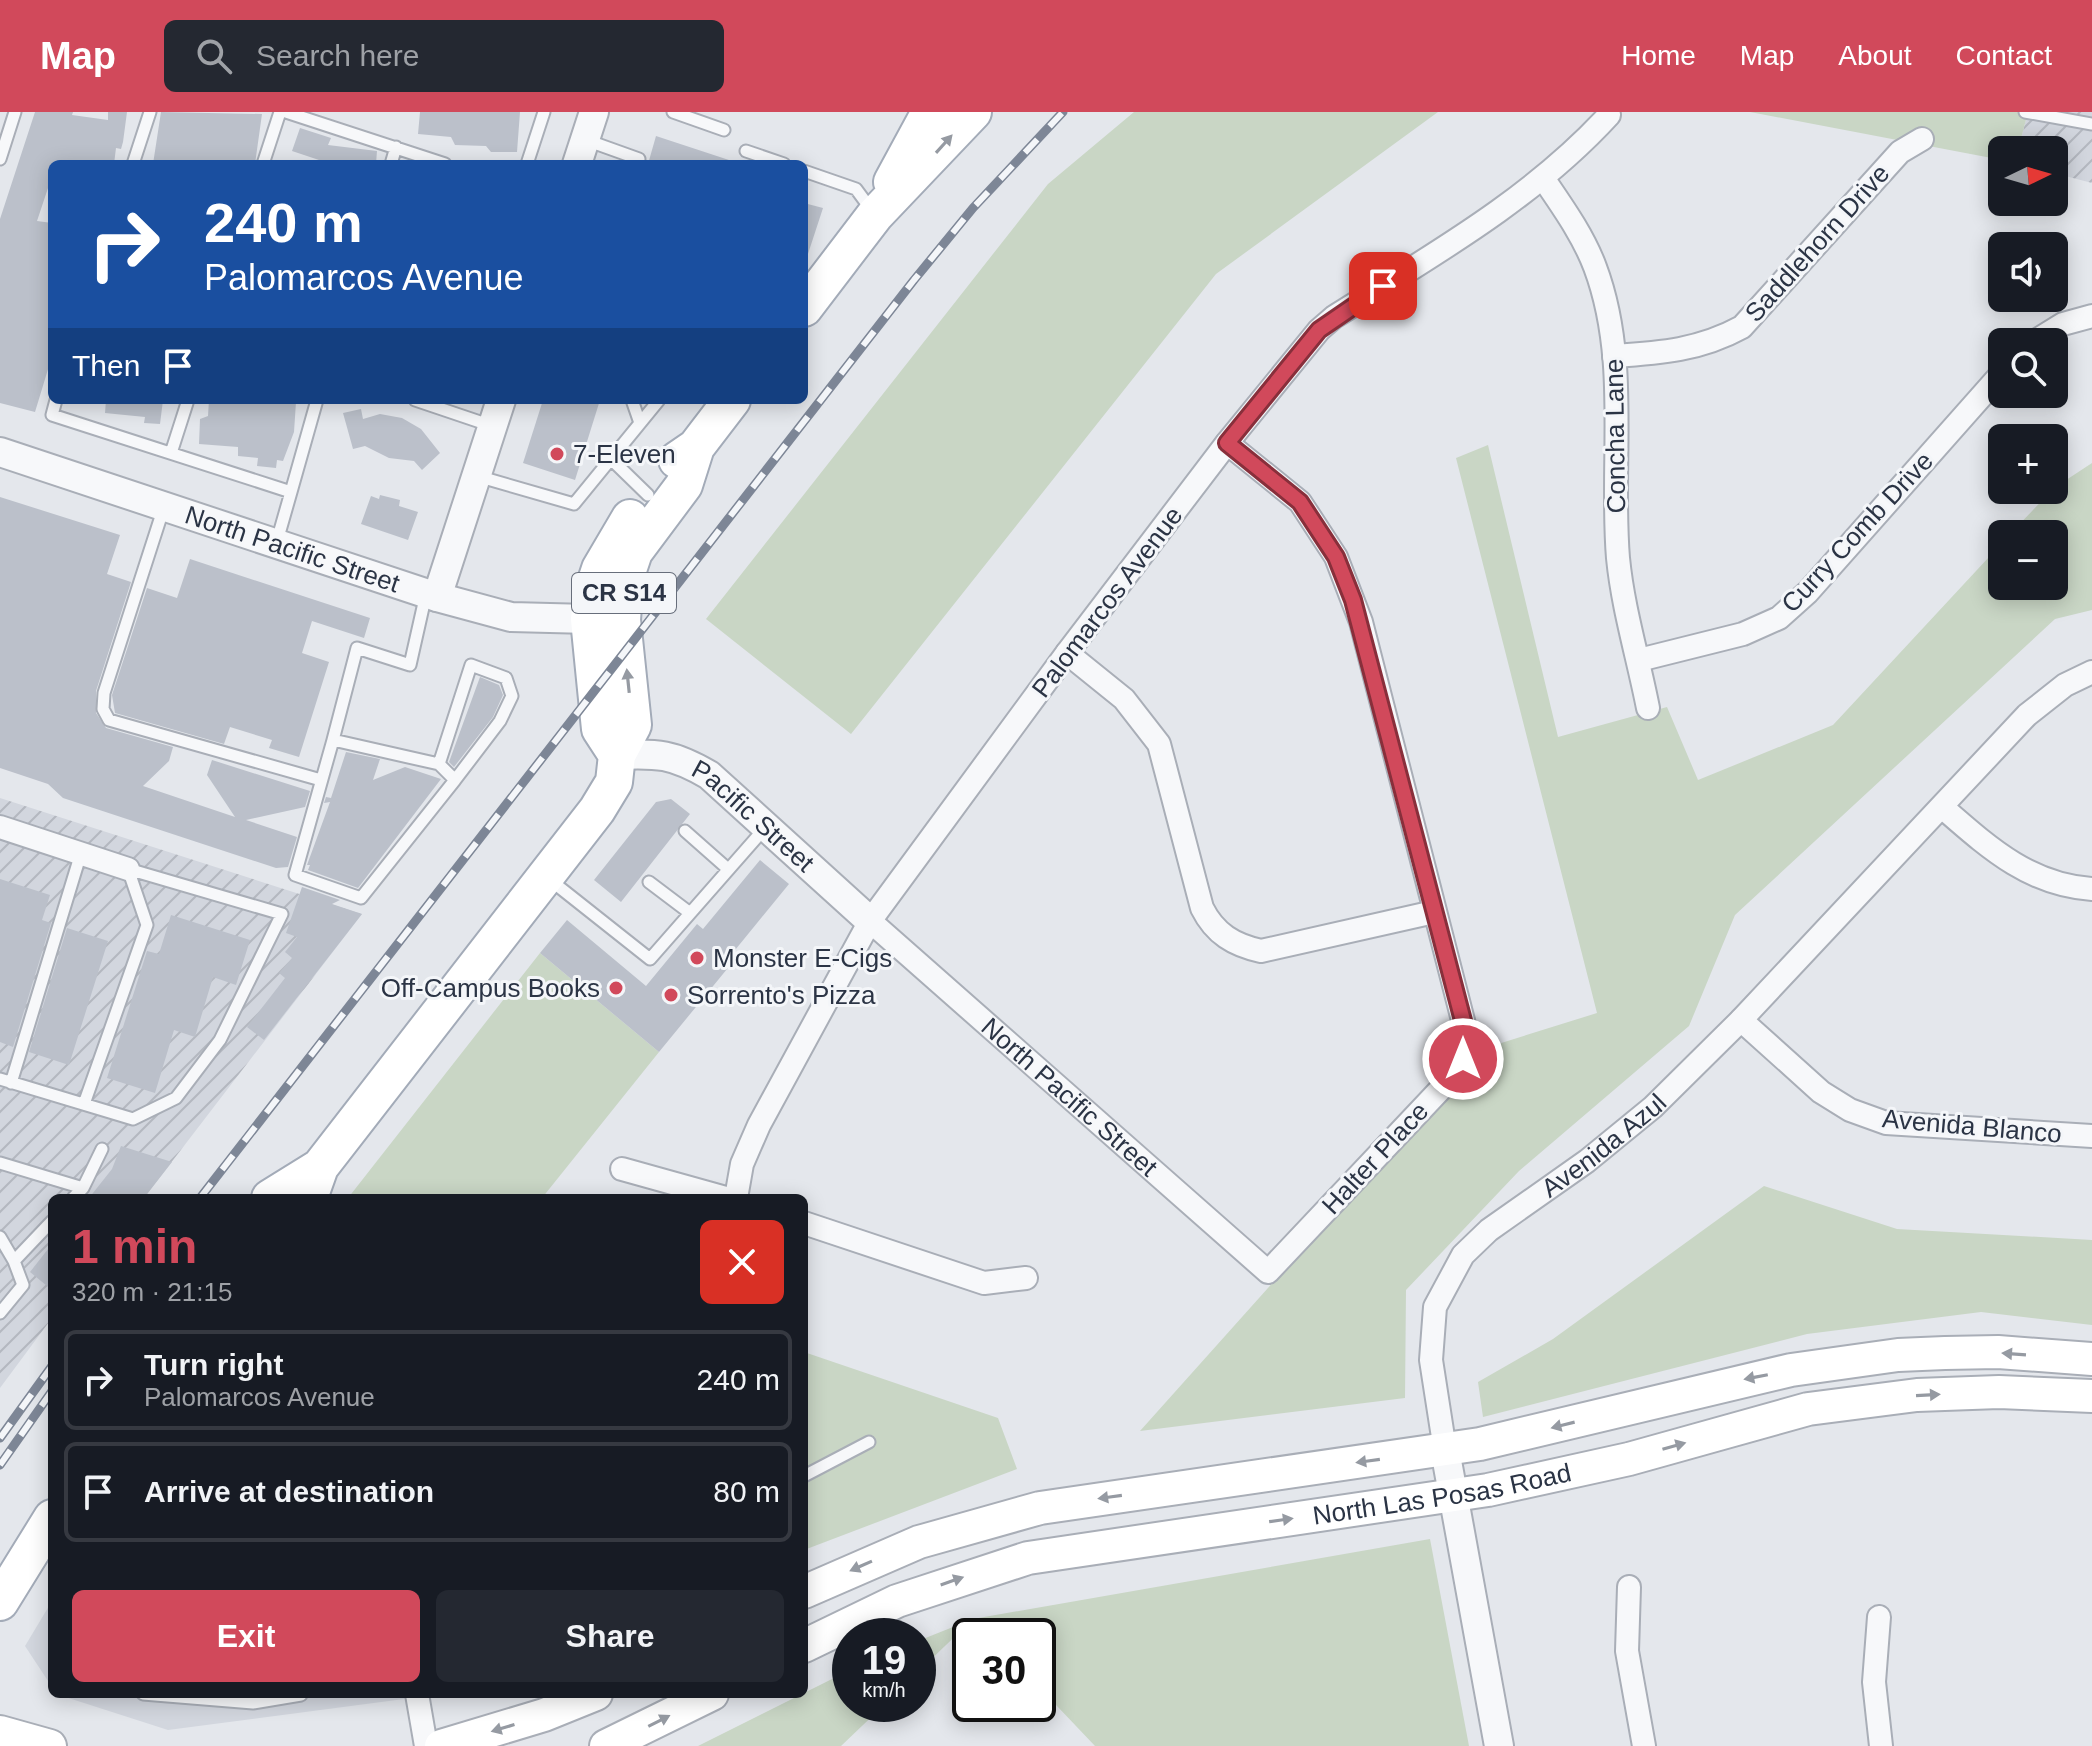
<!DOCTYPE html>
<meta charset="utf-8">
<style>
:root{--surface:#171b24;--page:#242831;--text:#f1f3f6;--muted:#9ea1a6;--line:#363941;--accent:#d1495b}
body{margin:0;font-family:Arial,sans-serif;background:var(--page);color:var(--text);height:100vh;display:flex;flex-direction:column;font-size:30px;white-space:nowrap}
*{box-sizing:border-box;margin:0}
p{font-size:26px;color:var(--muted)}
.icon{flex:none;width:44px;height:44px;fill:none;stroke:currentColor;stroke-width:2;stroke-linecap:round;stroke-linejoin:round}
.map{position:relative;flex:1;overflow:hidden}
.details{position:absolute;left:48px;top:1082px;width:760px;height:504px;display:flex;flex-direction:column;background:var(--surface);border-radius:12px;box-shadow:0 4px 20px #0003}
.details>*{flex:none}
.guide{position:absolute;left:48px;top:48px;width:760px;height:244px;border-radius:12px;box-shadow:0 4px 20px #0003;background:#1a4fa0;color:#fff;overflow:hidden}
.needle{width:52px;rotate:85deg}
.buttons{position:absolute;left:1988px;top:24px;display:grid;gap:16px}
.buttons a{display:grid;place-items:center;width:80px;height:80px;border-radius:12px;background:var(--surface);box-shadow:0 4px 20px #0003;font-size:40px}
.speed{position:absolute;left:832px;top:1506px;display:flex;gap:16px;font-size:40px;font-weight:700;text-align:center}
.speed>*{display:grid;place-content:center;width:104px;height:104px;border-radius:50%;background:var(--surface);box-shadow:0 4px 20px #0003;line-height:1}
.speed small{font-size:20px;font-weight:400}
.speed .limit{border:4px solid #111;border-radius:12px;background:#fff;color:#111}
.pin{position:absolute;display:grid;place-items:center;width:68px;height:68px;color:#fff;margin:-34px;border-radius:16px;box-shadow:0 4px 12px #0006}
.me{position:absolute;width:88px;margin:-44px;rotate:0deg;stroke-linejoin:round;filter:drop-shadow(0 0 6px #0008)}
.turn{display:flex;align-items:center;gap:28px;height:168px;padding:0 24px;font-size:36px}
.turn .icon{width:104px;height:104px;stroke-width:2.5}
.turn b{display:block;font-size:56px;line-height:68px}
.then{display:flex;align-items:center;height:76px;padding:0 24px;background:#0003;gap:16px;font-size:30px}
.round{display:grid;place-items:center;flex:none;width:84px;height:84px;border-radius:12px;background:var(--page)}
.overview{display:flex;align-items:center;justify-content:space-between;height:136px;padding:0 24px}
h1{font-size:48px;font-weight:700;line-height:60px;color:var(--accent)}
.primary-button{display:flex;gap:16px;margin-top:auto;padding:16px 24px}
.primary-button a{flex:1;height:92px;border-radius:12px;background:var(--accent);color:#fff;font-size:32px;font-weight:700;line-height:92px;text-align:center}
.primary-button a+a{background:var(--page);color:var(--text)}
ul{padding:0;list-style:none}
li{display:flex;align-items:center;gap:24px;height:100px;margin:0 16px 12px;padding:0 8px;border:4px solid var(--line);border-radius:12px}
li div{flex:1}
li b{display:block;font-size:30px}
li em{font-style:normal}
header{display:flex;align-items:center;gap:48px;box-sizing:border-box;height:112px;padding:0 40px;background:var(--accent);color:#fff}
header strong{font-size:38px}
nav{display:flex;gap:44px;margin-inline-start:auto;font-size:28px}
.search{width:560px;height:72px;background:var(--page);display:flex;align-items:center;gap:20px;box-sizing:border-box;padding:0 28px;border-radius:12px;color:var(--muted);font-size:30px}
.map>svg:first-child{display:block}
.built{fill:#d2d6de}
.industrial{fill:url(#industrial-furrows)}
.grass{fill:#c9d6c5}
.building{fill:#bbc0ca}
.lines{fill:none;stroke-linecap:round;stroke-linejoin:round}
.service-casing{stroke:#a9aeb7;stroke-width:15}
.minor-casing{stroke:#a9aeb7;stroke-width:26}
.tertiary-casing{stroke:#a9aeb7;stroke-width:32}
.secondary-casing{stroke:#a9aeb7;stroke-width:36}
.primary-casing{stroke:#a3abb8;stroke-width:40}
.service{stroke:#f7f8fa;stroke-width:11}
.minor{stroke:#f7f8fa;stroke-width:22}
.tertiary{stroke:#f7f8fa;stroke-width:28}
.secondary{stroke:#fff;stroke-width:32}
.primary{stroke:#fff;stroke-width:36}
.rail-casing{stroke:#7d8696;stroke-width:9}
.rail{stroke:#f4f6f9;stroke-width:6;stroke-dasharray:18;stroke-linecap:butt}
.oneway{fill:#959aa2}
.route-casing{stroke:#882f3b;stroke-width:20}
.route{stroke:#d1495b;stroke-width:14}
.poi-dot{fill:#d1495b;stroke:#f4f6f9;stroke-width:3}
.labels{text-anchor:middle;stroke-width:6;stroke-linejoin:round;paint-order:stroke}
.shield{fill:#f4f6f9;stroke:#676e7b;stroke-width:2}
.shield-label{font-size:24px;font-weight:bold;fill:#2b3445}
.street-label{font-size:26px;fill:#2b3445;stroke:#f4f6f9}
.poi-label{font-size:26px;fill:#2b3445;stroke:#f4f6f9;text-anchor:start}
</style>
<header>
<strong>Map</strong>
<div class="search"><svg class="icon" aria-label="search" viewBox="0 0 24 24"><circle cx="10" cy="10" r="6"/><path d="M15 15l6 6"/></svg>Search here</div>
<nav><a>Home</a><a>Map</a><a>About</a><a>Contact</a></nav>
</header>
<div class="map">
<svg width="2092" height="1634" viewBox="0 0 2092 1634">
<defs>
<pattern id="industrial-furrows" width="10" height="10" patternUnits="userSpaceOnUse" patternTransform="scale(2)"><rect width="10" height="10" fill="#d2d6de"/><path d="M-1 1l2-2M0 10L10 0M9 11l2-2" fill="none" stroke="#b4b8c0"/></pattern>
</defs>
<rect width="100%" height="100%" fill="#e4e7ec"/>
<path class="built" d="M52,1489V1575L25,1534Z
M56,1582H442L168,1618Z"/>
<path class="industrial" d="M2028,0H2092V71L2054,61V38H2018Z
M0,686L362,802L144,1086H52V1206L0,1276Z"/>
<path class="grass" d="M1134,0H1438L1216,162L851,622L706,507L1048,72Z
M1750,0H2028L2018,38H2002V48Z
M1488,333L1558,625L1667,595L1698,668L1833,613L2002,431V474H2054V422H2010L2054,376L2092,351V498L2055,507L1735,803L1689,914L1519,1059L1406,1178L1405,1286L1140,1319L1482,937L1597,901L1456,346Z
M540,841L659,940L542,1086H348Z
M1764,1074L1897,1117L2092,1128V1213L1981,1200L1807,1222L1483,1305L1478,1270L1553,1227Z
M804,1240L998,1306L1017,1357L804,1438Z
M1430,1427L1469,1634H1095L1038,1574V1524H990L973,1507L918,1560V1529L973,1507Z
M850,1558V1592H885L841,1634H698Z"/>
<path class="building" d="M35,0H73L72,3L108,8V0H127L123,30L121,37L116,36L114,52H52V64L37,109L52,111V244L35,300L0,291V107Z
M161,0L262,2L255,52H153Z
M420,0H520L517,40H491L486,34L455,33L451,25L418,22Z
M300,16L331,26L328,33L377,39L376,52H331L292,39Z
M656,24L732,49V52H648Z
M804,91L823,96L807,145L804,144Z
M106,288H163L160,312L144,311L145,305L105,301Z
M209,288L296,290L294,320L283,349L277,348L276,356L257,354L258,346L238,344V335L199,332L200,307L208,304Z
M543,288H600L575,368L523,351Z
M361,297L363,307L380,302L402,306L421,317L440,341L422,358L414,349L389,346L365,334L353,337L343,301Z
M380,383L400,388L399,394L418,400L408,428L361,412L371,384L379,387Z
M0,385L120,423L107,462L131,470L96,579V601L106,616L173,635L169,649L143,674L235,705L207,663L212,648L310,679L305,695L246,708L297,725L288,755L276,756L63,686L48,672L0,656Z
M190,447L370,506L364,526L312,509L302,541L329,550L299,645L269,636L272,628L230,615L224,632L115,601L112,583L147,476L177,486Z
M480,565L499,573L503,583L493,605L454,655L449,650Z
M346,640L380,647L373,668L405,655L441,667L358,776L308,758L310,753H307L330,690L324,691L326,685L331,686Z
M671,687L690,702L621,790L594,768L656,690Z
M760,748L789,772L731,843L732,851L659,940L540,841L567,808L646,874L697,812L703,817Z
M0,767L50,783L42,808L51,811L13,935L0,930Z
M302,775L340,788L332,792L362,802L264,928L247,915L285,866L279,861L292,846L285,840L297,825L286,821Z
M171,803L250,828L236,873L213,865L195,925L174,918L155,981L107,966L147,839L159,842Z
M67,816L108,829L69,953L29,940Z
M121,1034L172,1050L144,1086H89L112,1057Z
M52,1132V1178L30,1160Z"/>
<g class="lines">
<g class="service-casing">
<path id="service" d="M286,0L445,52
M673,0L724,18
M2025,0L2092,12
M586,28L639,47
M746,39L784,52
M0,47L15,0
M133,52L150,0
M263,52L280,0
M391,52L396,35
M527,52L544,0
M804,59L856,77L873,100
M56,288L52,303L291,380L317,288
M415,288L492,314
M632,288L640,311
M171,341L188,288
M611,347L648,383
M477,364L574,392L659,288
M164,395L104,581L103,597L109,608L321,668
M277,429L291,380
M426,482L410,553L357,536L333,628L439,652L471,553L506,566L512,584L500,609L455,668L439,652
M333,628L295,763L361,786L455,668
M685,719L728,757
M549,767L650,847L765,716
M649,770L690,801
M0,967L133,1007L176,986L220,928L282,802L128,757
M11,971L81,741
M84,992L147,813L128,757
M0,1051L83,1076L73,1086
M83,1076L102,1037
M0,1125L14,1149
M0,1201L23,1173L14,1149L52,1109
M804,1364L869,1330
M143,1582L253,1591L301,1583"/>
</g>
<g class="minor-casing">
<g id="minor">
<path d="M1543,66C1562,94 1583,123 1595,155C1630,248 1610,350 1618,446C1623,497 1638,545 1648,596"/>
<path d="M2034,230L2063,212L2092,204"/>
<path d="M1614,244C1661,241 1700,238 1742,215L1900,40L1922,27"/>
<path d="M1067,541L1124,587L1159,632L1202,796C1215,822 1234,833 1261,839L1434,800"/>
<path d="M1639,548L1743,522L1779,506L1808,480L2002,261"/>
<path d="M1942,695C1988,735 2029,773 2092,777"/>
<path d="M0,715L128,757"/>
<path id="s1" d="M870,809L1268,1160L1453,964L1463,947L1467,924L1361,510L1336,445L1300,390L1227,331"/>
<path d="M1741,908L1821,980L1850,998L1886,1011L2092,1024"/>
<path d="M622,1057L726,1086"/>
<path d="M736,1086L742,1052L759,1013L870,809L1067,541L1227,331L1319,218L1334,205C1431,144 1531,88 1609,3"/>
<path d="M804,1111L984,1171L1026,1166"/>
<path id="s2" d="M1445,1338L1431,1248L1435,1195L1463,1143L1489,1118L1587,1049L1653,995L1741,908L2027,603L2065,573L2092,560"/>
<path d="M1629,1475L1627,1539L1644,1634"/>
<path d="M1879,1505L1874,1570L1881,1634"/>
<path d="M417,1582L426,1634"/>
</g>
</g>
<g class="tertiary-casing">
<g id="tertiary">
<path d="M577,52L594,0"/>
<path id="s3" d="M0,340L437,485L511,505L589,507"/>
<path d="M437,485L501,288"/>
<path id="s4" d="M617,643C658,641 673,642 709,663L870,809"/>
<path d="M1445,1338L1499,1634"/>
</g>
</g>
<g class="secondary-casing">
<g id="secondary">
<path d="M804,1480L919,1430L1040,1396L1480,1332L1791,1258L1898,1243L1945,1241L1998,1240L2092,1247"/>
<path id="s5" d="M804,1534L897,1489L1028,1446L1488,1378L1629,1347L1808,1297L1917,1283L1999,1280L2092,1284"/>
<path d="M0,1620L50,1634"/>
<path d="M441,1634L544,1603L596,1582"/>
<path d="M606,1634L712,1582"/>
</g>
</g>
<g class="primary-casing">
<path id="primary" d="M892,70L930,0
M804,196L875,103L973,0
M677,348L696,335L732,288
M617,643L600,617L589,507L593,478L600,457L630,406
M270,1086L320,1055
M309,1086L320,1055L597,698L614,670L617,643L633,613L622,508L625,467L634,440L684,373L696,335
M0,1490L52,1406"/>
</g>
<use href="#service" class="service"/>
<use href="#minor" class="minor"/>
<use href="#tertiary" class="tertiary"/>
<use href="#secondary" class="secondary"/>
<use href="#primary" class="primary"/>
<g class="rail-casing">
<path id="rail" d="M200,1086L914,168L973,96L1063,0
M0,1326L52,1254
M0,1353L52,1279"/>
</g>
<use href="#rail" class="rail"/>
</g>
<defs><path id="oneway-solid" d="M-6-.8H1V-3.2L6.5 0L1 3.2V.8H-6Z" transform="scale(2)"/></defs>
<g class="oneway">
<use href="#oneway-solid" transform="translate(944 32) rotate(-48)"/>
<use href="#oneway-solid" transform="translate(628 569) rotate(-96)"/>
<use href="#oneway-solid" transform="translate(2014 1242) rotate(-176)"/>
<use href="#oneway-solid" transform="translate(1756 1265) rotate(169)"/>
<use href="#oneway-solid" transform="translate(1928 1283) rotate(-3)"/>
<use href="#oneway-solid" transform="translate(1563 1313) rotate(166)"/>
<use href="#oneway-solid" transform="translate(1674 1334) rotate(-16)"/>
<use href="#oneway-solid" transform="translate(1368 1349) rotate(172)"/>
<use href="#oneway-solid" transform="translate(1110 1385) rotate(172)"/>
<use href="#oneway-solid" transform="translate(1281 1408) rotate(-8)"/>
<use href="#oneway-solid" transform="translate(861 1454) rotate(156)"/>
<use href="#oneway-solid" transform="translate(952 1469) rotate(-19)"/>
<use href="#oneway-solid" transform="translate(659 1609) rotate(-27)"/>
<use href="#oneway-solid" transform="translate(503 1616) rotate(163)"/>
</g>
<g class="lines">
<g class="route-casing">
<path id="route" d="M1383,174L1319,218L1227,331L1300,390L1336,445L1353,488L1467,924L1463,947"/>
</g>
<use href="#route" class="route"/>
</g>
<g class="poi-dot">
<circle cx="557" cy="342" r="8"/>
<circle cx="697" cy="846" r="8"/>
<circle cx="616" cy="876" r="8"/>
<circle cx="671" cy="883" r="8"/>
</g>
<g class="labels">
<rect class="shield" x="572" y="461" width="104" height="40" rx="6"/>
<g class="shield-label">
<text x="624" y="489">CR S14</text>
</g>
<g class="street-label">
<text transform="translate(1817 131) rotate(-48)" y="9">Saddlehorn Drive</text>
<text transform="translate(1615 324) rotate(-91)" y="9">Concha Lane</text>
<text transform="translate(1857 420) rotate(-47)" y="9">Curry Comb Drive</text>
<text dy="9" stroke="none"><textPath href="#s3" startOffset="308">North Pacific Street</textPath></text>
<text transform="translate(1107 490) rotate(-53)" y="9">Palomarcos Avenue</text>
<text dy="9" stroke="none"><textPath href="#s4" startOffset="156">Pacific Street</textPath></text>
<text dy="9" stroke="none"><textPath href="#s1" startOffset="266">North Pacific Street</textPath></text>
<text transform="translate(1972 1014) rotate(5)" y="9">Avenida Blanco</text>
<text dy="9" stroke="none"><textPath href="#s2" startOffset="382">Avenida Azul</textPath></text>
<text transform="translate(1375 1046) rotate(-47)" y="9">Halter Place</text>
<text dy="9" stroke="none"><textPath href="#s5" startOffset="660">North Las Posas Road</textPath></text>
</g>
<g class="poi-label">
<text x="573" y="351">7-Eleven</text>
<text x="713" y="855">Monster E-Cigs</text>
<text x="600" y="885" text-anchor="end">Off-Campus Books</text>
<text x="687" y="892">Sorrento's Pizza</text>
</g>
</g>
</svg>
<div class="buttons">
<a><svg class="needle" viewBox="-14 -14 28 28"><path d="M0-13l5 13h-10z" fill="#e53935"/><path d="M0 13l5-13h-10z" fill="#9ea1a6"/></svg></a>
<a><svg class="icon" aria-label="sound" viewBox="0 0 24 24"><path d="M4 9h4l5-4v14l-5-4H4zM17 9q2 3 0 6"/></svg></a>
<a><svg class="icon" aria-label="search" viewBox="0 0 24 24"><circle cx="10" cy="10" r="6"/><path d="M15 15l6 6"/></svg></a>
<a>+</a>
<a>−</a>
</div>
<div class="speed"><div>19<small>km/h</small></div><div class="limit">30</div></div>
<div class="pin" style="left:1383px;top:174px;background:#d93025"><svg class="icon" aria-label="arrive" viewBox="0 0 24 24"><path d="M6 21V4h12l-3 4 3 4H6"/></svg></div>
<svg class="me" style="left:1463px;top:947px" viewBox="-20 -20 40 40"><circle r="17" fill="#d1495b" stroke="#fff" stroke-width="3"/><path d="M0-11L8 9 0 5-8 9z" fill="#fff"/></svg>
<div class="guide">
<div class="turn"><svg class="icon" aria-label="right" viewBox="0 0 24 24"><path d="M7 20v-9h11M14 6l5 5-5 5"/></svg><div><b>240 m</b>Palomarcos Avenue</div></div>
<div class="then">Then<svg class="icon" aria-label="arrive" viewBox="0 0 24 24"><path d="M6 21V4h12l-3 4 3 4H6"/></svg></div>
</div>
<section class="details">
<div class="overview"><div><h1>1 min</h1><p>320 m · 21:15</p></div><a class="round" style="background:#d93025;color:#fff"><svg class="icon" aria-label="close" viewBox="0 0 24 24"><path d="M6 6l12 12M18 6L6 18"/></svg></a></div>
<ul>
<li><svg class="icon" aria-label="right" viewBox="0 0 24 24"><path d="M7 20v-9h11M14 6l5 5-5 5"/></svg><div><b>Turn right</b><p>Palomarcos Avenue</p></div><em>240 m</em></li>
<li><svg class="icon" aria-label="arrive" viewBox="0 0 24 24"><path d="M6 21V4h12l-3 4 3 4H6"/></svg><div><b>Arrive at destination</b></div><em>80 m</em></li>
</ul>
<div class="primary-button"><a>Exit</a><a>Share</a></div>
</section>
</div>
